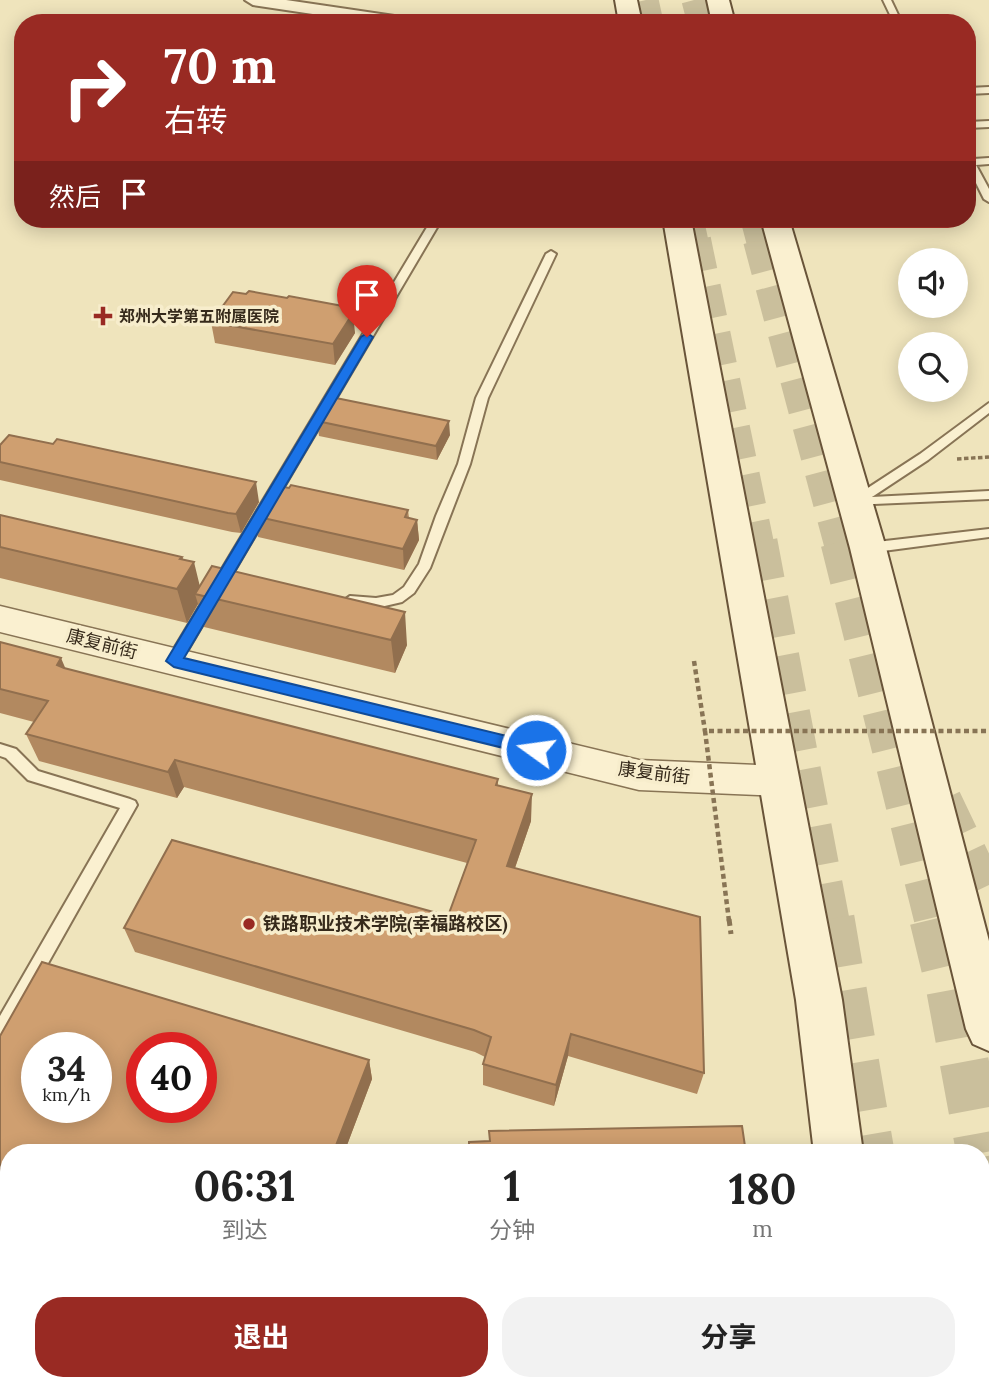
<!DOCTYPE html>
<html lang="zh">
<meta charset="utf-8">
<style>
:root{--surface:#fff;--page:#f2f2f2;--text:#222;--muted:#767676;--accent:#992a23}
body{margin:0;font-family:Lora,"Noto Sans SC",serif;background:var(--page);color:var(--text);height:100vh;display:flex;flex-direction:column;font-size:26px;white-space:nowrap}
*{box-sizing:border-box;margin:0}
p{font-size:23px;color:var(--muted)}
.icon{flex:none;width:38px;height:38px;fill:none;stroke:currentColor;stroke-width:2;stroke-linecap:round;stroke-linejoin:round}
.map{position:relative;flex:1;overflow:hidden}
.side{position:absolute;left:0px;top:1144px;width:990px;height:247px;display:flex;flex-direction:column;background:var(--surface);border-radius:28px 28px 0 0;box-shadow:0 4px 18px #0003}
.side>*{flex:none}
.hud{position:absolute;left:14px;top:14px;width:962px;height:214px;border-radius:28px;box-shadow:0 4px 18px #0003;background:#992a23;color:#fff;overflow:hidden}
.controls{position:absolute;left:898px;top:248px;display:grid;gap:14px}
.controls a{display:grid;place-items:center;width:70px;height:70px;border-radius:50%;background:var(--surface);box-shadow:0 4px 18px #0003;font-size:35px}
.speed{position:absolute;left:21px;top:1032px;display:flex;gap:14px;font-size:35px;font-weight:700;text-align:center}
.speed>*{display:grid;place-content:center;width:91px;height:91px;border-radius:50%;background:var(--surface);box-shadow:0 4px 18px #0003;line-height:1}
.speed small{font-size:18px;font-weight:400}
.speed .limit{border:10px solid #d22;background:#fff;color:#111}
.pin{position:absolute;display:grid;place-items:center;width:60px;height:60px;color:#fff;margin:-72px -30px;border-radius:50% 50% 50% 0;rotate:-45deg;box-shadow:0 0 7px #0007}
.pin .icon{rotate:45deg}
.me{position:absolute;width:77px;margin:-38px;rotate:284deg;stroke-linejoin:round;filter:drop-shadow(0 0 5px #0008)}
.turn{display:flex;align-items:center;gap:24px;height:147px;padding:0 35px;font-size:32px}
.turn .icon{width:91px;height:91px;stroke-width:2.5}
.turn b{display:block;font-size:49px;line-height:60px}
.then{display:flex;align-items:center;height:66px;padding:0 35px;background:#0003;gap:14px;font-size:26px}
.eta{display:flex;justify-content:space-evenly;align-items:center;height:119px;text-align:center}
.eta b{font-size:42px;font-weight:700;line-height:49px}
.primary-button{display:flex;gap:14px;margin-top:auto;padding:14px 35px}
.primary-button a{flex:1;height:80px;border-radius:28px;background:var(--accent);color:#fff;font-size:28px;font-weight:700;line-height:80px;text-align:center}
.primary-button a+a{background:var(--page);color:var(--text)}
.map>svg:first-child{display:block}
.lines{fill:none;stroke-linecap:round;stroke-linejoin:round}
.trunk-tunnel-far3{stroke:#cabf9c;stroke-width:25;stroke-dasharray:25 12;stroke-linecap:butt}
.trunk-tunnel-far2{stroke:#cabf9c;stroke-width:32;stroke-dasharray:32 16;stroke-linecap:butt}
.trunk-tunnel-far1{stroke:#cabf9c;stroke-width:39;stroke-dasharray:39 19;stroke-linecap:butt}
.trunk-tunnel{stroke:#cabf9c;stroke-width:49;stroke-dasharray:49 24;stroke-linecap:butt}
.service-casing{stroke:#887455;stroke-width:4}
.minor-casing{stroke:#887455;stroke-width:4}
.tertiary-casing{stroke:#887455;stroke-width:3}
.secondary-casing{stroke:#695439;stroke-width:4}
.path-far1{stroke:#887455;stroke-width:3.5;stroke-dasharray:4.5 2.5;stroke-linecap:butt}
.path{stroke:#887455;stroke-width:4.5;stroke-dasharray:5 3.5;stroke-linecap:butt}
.service{fill:#faf0d0;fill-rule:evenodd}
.minor{fill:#faf0d0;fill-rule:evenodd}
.tertiary{fill:#faf0d0;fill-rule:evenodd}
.secondary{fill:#faf0d0;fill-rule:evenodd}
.path-bridge-far1{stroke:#887455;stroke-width:4.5;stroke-dasharray:5 3.5;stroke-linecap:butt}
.path-bridge{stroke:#887455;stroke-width:5;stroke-dasharray:7 4.5;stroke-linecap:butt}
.wall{fill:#b28960}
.shaded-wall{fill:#916f4e}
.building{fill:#cf9f70;stroke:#916f4e;stroke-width:2;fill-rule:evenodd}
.route{fill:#1a73e8;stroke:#114b97;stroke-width:2}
.poi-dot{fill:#992a23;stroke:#f7edcc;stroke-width:2.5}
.labels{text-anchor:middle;stroke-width:7;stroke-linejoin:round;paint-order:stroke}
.far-poi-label{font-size:16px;font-weight:bold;fill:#362a1b;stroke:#f7edcc;text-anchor:start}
.street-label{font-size:18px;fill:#362a1b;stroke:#f7edcc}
.poi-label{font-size:18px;font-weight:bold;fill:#362a1b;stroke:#f7edcc;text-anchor:start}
</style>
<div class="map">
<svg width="989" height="1391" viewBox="0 0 989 1391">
<rect width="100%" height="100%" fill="#efe4bc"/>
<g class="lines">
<path class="trunk-tunnel-far3" d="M646,0L651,23
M694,0L700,23
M691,219L696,242
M753,219L759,242"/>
<path class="trunk-tunnel-far2" d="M695,240L758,544
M759,240L840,544"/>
<path class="trunk-tunnel-far1" d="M758,542L830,921
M840,542L934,921
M942,800L989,899"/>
<path class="trunk-tunnel" d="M830,919L870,1153
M934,919L950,985L981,1153
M982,1157L989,1196
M906,1382L908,1391"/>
<g class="service-casing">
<path id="service" d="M883,0H891L902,23H894Z
M989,87V93L968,94V88Z
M989,121V127L968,128V122Z
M968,155L973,159L989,158V164L976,165L989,189V202L984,199L968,167Z
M432,219H442L179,665H169L167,661L169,657Z
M551,251L556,254L488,398L470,464L430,568L414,593L402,602L376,608L345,604L343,601L350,596L376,598L393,595L404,587L419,564L436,516L458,464L476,398L546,254Z
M989,403V413L928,460L872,497L989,491V499L851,505L849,502L851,499L920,454Z
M989,529V537L868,553L862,548L868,543Z
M0,744L16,749L38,771L130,799L135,801L137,805L6,1038L0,1040V1016L120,808L28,780L6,758L0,756Z"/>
</g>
<g class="minor-casing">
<path id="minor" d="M245,0H286L408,18L416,23H373L253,5Z"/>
</g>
<g class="tertiary-casing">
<path id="tertiary" d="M0,606L639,760L779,766L792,770L797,781L792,792L779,796L639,790L0,632Z"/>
</g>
<g class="secondary-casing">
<path id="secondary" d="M615,0H637L642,23H619Z
M707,0H729L735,23H712Z
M663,219H691L842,1000L863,1153H814L796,1000Z
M761,219H789L886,548L989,941V1051L973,1044L966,1029L850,548Z
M842,1382H896L897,1391H843Z"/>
</g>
<path class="path-far1" d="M957,459L989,457"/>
<path class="path" d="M694,661L705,731"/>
<use href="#service" class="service"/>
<use href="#minor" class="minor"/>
<use href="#tertiary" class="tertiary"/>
<use href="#secondary" class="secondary"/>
<path class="path-bridge-far1" d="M729,921L705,731H989"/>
<path class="path-bridge" d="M729,919L731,934"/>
</g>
<path class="wall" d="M348,312L355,333L335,365L215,343L211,322Z
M317,421L450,435L437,460L319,436Z
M0,445L259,502L241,533L232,532L0,480Z
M408,510L409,518L417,520L419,540L404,570L258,537L254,516Z
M0,515L182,557L200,586L407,645L395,673L204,627L198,604L187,623L0,578Z
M0,642L66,669L498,779V786L531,821L515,868L704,1073L697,1094L568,1056L554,1106L483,1085V1064L485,1057L475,1052L135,952L124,928L448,916L467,863L184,787L177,798L39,761L26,734L34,722L0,713Z
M0,1036L369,1060L372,1079L344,1153H9V1323L0,1319Z
M175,1382H301L299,1389L305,1391H199Z"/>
<path class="shaded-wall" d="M348,307L349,319L353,313L355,333L335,365L333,344L345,311Z
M449,421L450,435L437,460L436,446Z
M256,482L259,502L241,533L236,514Z
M417,520L419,540L404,570L403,549Z
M182,557L186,574L194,562L202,595L195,594L198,604L187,623L177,589L180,559Z
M405,612L407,645L395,673L391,640Z
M61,658L73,686L57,665Z
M175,760L184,787L177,798L168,772Z
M532,794L531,821L507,891V866Z
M571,1034L568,1056L554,1106L556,1085Z
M369,1060L372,1079L344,1153H333Z
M290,1382H301L298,1391L289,1385Z"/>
<path class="building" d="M249,291L287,298L289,296L348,307L345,311L353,313L333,344L211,322L233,292L246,294Z
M331,397L449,421L436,446L317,421Z
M9,435L53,444L57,439L256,482L236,514L228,513L0,462V445Z
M272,485L289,488L291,485L408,510L405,517L417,520L403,549L254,516Z
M0,515L182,557L180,559L194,562L177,589L0,547Z
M212,566L405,612L391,640L195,594Z
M0,642L61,658L57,665L64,668L498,779L496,785L532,794L507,866L700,917L704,1073L571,1034L556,1085L483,1064L491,1037L474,1030L124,928L172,840L448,916L476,840L175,760L168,772L26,734L48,701L0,689Z
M42,962L369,1060L333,1153H9V1316L0,1312V1036ZM37,1048H96V1108H37ZM142,1048H201V1108H142Z
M742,1126L746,1153H469V1142L490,1141L489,1131Z
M196,1382H290L289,1385L305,1391H219Z
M472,1382H778L779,1391H472Z"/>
<path class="route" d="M367,333L373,337L184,658L536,743L542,745L544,750L542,754L536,756L174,667L166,661L361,337Z"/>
<g class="poi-dot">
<path d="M99.5 305.5h7v7h7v7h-7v7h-7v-7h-7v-7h7z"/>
<circle cx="249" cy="924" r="7"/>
</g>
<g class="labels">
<g class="far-poi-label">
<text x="119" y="322">郑州大学第五附属医院</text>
</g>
<g class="street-label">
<text transform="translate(102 644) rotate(14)" y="6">康复前街</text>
<text transform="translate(654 773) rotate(7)" y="6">康复前街</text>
</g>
<g class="poi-label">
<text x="263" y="930">铁路职业技术学院(幸福路校区)</text>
</g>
</g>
</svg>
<div class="controls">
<a><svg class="icon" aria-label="sound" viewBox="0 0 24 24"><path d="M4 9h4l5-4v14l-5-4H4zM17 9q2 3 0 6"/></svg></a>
<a><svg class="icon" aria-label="search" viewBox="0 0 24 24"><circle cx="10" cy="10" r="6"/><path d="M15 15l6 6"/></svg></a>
</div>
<div class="speed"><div>34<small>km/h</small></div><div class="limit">40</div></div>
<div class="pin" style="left:367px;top:337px;background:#d93025"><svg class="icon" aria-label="arrive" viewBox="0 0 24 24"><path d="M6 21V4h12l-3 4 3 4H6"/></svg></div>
<svg class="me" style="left:536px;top:750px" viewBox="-20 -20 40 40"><circle r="17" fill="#1a73e8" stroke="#fff" stroke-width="3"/><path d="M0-11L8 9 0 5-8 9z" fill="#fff"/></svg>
<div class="hud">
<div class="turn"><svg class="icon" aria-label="right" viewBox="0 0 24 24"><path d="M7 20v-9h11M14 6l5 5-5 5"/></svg><div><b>70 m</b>右转</div></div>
<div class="then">然后<svg class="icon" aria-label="arrive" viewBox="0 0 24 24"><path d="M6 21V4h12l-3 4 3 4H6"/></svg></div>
</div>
<section class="side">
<div class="eta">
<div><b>06:31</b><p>到达</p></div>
<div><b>1</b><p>分钟</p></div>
<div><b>180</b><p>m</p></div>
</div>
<div class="primary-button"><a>退出</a><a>分享</a></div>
</section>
</div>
